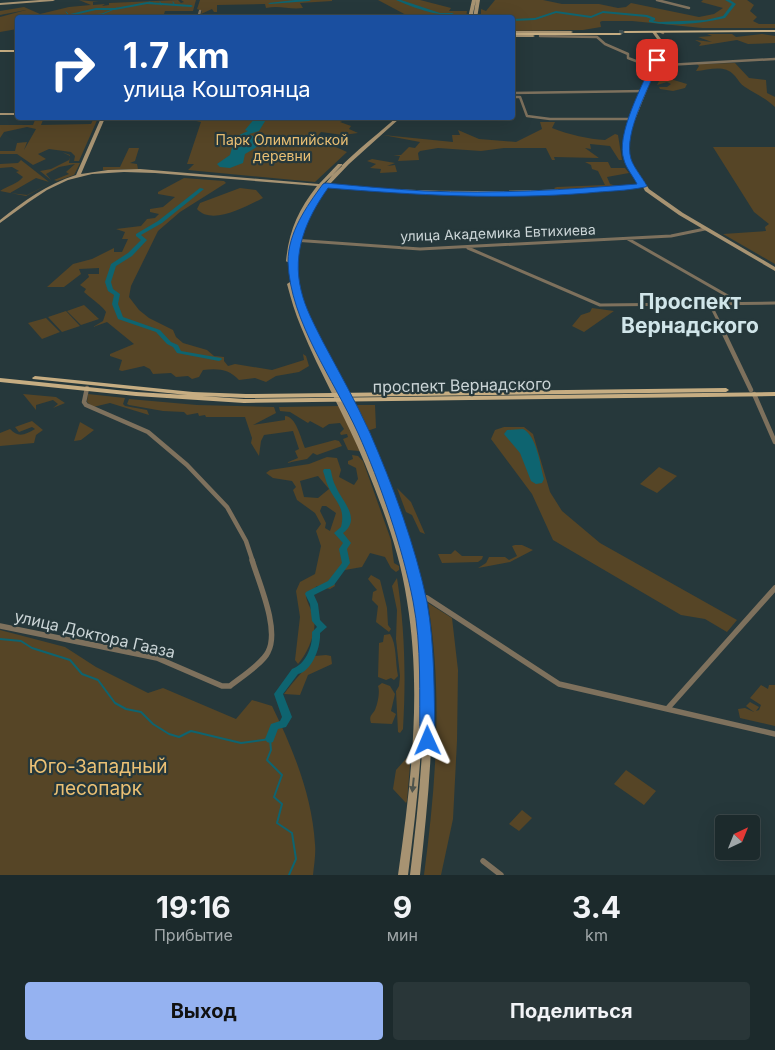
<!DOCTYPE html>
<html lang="ru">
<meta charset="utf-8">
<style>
:root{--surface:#1c2a2c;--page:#293638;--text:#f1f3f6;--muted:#a0a7a9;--line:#3a4648;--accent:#95b2f1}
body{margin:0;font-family:Inter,sans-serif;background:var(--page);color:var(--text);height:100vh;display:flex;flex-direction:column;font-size:19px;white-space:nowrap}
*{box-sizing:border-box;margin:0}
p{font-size:16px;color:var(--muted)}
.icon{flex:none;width:28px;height:28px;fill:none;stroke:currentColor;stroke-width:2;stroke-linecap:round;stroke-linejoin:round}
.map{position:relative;height:875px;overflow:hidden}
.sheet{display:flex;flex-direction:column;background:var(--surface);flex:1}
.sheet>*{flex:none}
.banner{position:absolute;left:15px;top:15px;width:500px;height:105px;border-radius:5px;box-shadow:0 5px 20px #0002,0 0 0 1px var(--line);background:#1a4fa0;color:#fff;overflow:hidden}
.needle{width:32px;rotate:43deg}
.tools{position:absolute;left:715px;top:815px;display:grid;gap:10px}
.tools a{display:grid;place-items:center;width:45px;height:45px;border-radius:5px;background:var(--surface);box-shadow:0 5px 20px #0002,0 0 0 1px var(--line);font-size:25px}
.pin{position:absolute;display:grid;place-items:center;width:42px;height:42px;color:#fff;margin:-21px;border-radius:10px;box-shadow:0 2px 8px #0006}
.me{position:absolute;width:55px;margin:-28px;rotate:359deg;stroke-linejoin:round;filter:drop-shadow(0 0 4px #0008)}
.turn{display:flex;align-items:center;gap:18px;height:105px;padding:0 25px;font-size:22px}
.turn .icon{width:65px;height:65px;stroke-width:2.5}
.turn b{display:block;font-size:35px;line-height:42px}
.eta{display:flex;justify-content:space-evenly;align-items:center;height:85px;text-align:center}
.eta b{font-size:30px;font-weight:700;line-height:35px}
.button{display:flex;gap:10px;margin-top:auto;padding:10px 25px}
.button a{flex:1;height:58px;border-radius:5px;background:var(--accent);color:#111;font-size:20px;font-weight:700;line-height:58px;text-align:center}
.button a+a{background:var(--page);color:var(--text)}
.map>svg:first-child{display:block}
.green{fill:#564526;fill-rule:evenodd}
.water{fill:#0e6470}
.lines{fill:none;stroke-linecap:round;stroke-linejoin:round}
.stream-far1{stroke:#0e6470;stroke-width:1}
.stream{stroke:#0e6470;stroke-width:2}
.river{fill:#0e6470;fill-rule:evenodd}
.primary-tunnel{stroke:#3f5052;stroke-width:4;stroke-dasharray:4 2;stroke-linecap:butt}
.street-far3{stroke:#7e715d;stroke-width:2.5}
.street-far2{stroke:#7e715d;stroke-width:3}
.street-far1{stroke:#7e715d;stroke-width:4.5}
.street{stroke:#7e715d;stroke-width:5.5}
.secondary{fill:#a79372;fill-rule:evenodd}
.primary{fill:#c6ad82;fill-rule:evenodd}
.oneway{fill:#4d534c}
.route{fill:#1a73e8;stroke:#114b97}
.labels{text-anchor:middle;stroke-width:4.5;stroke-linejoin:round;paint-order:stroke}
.far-park-label{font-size:14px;fill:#ebc074;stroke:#26383b}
.far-street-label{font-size:14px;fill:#cbd5d7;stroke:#26383b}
.street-label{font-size:16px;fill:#cbd5d7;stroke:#26383b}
.near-park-label{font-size:19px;fill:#ebc074;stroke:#26383b}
.district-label{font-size:21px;font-weight:bold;fill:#d0e5e9;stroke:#26383b}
</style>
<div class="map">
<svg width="775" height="875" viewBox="0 0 775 875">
<rect width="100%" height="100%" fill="#26383b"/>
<path class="green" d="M79,0L99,2H93V5L105,4L102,6L109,5V3L178,0L181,3L184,2L181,0H196L193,11H165L164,14L109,18H18L17,29L0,32V17L26,10L0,15V11L24,7L40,14L69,7L91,5Z
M200,0H332V1L300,3L303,8C290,10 280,5 266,8L265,4L217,5V12H214L212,9L201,14L202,11L197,9Z
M378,0H420L451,8L449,11H467L466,18L410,17Z
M495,0H543L562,4H599L618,8L626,7L631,3L699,17L714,14L723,8L701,2L703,0H747L754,5L750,11L757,17L753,21L759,24H775V28H702L632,21H602L600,22L601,27L583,30L513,31L512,18L481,17V9L486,11Z
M707,34H732L736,37L762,34L775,36V43L748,44L737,40L699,46L701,43L695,40L712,42L698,37L712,36Z
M735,63L749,78L766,80L767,93L775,97V107C766,98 755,94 745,87C740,84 738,79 734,75C724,64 709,70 696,71L699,66L697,64Z
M666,74L667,78L687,84L685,88L673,91L660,89L659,87H667L671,84L667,82L657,85L662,75Z
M94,118H98L79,161H74L75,156L71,152L49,149L38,154L46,159L33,165L17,154H0V151H15L17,143L27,142L24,150L36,129L27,127L4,132L0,138V125H33L35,120H43L41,125L91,124Z
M192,118H349L340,122L351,126L349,129L358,133L343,135L321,132L313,141L327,143L347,152L315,182L188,170L194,164H187L201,122L191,120Z
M540,122H555L552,128C570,135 588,139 605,140L615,134L618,135L622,160H619L610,146L590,144L591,149L585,148L599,158L554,157L555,160H552L546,148H504L481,151L438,148L420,151L418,153L419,160L398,161L400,156L393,155H401L409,147L415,148L420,142L383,135L453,142L452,135H460L458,130L479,139L516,142L542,129Z
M713,147H775V264L723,234L766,231L765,227L769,224L754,212Z
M129,148H139L135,161L130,163L137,164L138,169L103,170V167H120Z
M62,152L70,155L69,163H80L74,175L57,181L54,180L69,174L66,172L75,164L59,167L46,174L51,180L40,171L51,169L69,160L70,156Z
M372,159L395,163L387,166L395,165L397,172L380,173L381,169L370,168L376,164L367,161Z
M21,160L49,182L36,178L10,193L27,195L53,182L26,196L0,191C9,185 16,185 23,177L16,172L19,171L12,167L0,168V164L18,163Z
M585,162H608L611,168H625L629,173L607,177L610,184L616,186L556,190L554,188L557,187L605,185L598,171L592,169L591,165Z
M184,178L224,181L226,183L180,212L158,231L131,286L129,297L139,310L149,318L173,330L176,337L183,343L207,350L214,356L224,357V361L228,366L235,364L272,370L304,360L303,354L306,356L309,366L299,372L276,376L266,382L255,378L239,380C229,369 218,368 203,370L199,377L192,379L188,376L176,377L171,373L153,374L150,369L144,366L122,371L119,370L122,360L110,356V354L134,344L107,322L93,327L103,321L106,312C104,307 89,297 84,292L86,289L80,285L89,277L88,274H99V268L79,269L81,274L64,287H47L73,264L92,259L114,248V252H122L128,239H122L125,232L116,229L141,226L147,219L155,218L159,214L150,212V209L163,207L175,197L158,194V192Z
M240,188L256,190L263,198C247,206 212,226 197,209L200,203Z
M84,305L99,319L81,325L67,311Z
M592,308L614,311L584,332L572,326L581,315L590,312Z
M66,311L80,326L62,332L48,317Z
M46,318L60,332L42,339L28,323Z
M23,394L56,397L65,403L53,408L58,404L53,400L36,405V410Z
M88,394L125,398L123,404L125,406L147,410L149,415L110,403L93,407L87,402Z
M129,399L197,405L274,407L276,413L253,425L285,420V416C296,416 301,439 305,448L335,440L339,441L342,446L317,455L313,453L307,459L286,463L298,458L295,451L299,449L293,431L264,435L261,441L259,456L251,443L252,438L245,417H206L205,415L199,416L198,413L187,415L184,412L163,411L129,405L127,404Z
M356,405H375L376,428L367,431Z
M339,406L361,450L359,451L348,450L343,439L348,437L347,434L341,435L340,433L344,429L340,423L329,424L323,428L310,421L308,423L290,412L280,411L279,407Z
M32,421L43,430L36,435L34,443L0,446V433L10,429C18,438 25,435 35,429L32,427L19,432L15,427Z
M80,422L94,430L81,440L74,441Z
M504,427H524L533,434L550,492L562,511L600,543L737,620L727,632L705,619L681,615L553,540L532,494L491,439L495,430Z
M352,455L358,456L363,461L391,540L394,563L399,566V570L396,572L391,568L385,557L370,553L362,567L339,571L333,578L335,586L330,589L317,586L306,596C307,604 313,611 314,619C317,632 307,654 298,664L295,660L300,617L296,591L300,582L315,574L321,546L316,531L321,524L315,513L297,500L293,490L296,487L292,481L273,478L266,473L270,470L309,464L327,457L337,458L341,470L339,477L354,485L358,479L356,468L348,464V461L353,459ZM318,476L329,489L318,498L304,497L300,481ZM322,506H326L336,513L330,531L325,528L326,523L320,511Z
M659,467L677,476L657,493L640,484Z
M397,488L411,502L425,534L420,532L412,515L406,512Z
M515,545H522L533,550L510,562L478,568L486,563L489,557H505L509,560L517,556L512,546Z
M455,550L462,556H483L482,559L478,562L442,563L438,554H451Z
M371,575L380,580L387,608L388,625L391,629L389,632L376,622L378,606L372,600L373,592L377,590L368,579Z
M397,578C405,629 406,678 403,729L400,733L398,732L396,691L399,686L400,676L396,639L397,610L392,586Z
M428,603L452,618L458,670L457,741L453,819L441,875H424C436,784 443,694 428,603Z
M0,630L65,647L96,667L148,693L163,688L236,719L252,700L272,706C293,749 312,795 315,844C316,854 314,865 313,875H0Z
M390,634C397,645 395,661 398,676L394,680L391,678L386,680L378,677L379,643L383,642L384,635Z
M326,655L331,656L332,664L308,675L300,695L284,694C294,680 305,670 315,656Z
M382,683L390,686L395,694L391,711L396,714L392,724L371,723C368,714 374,715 376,707C378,702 380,691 378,686Z
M761,685L768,689L769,685H775V726L740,718L738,709L745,708L754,712L746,706L750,702L759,707L756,711L759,710L761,705L750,698Z
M411,753L407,801L406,803L393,789L396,770Z
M626,770L656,791L644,805L614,784Z
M522,810L532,818L519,831L509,824Z"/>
<path class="water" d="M255,118H267L259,131L249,134L260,140V145L245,154L243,163L230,168L220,167L217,164L230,155L235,137L248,131L245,130Z
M523,429C537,436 540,465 544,479L542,483L536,484L531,481L520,453L504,434L507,430Z"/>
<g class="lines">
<path class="stream-far1" d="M149,2L153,3
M160,2L161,5
M173,2L174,4
M66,12L68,14
M89,15L102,14L117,8"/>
<path class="stream" d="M0,639L21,641L32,648L70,660L82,674L98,680L115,703L126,709L141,712L153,724L169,734L179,737L191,731L241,743L270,739L271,750L267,760L282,775L274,797L282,804L277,823L292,833L296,859L289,875"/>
<path class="river" d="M295,0H311L309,1L270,4L268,3Z
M396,0H401L440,13H452L454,14C441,18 409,6 396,0Z
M725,0H730L736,4L725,18C703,23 671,27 649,22V20L651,19L646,17L603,13L591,18L556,13L535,20L512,21V19L535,18L556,11L591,16L603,11L647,15L655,18V20L653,21L659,22L706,20L723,16L732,4Z
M147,2L191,5L193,6L191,7L147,4L115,10H96L61,18H53L96,8H115Z
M486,14H487L503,18H494L486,16Z
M200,188L204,189L162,223L141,235L147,240L132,256L116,266L111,282L113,289L120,294L118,304L123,317L160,330L171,342L178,345L181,351L221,358L222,359L221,360L219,361L177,353L173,347L167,344L156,332L118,319L112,304L114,295L108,291L105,282L111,264L128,253L141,240L136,236V234L158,221Z
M324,469H330L331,471C332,476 333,482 336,487C342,501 362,519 343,533L351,543L347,549L350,563L334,585L314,595L318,604L320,620L327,627L320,633C321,647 312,671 298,674L283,694L292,717L286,727L278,729L273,742L270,743L267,742L265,739L271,724L280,721L282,717L274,694L292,669C306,664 313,646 312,632L317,627L312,621L310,604L305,594L306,592L328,581L342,563L339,549L343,543L334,533L341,527C346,507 335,502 328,486C326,482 325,476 323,471Z"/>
<path class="primary-tunnel" d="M619,32H625"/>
<path class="street-far3" d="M657,0L689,8
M198,18L200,11
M661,32L663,33
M540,36L597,37L605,44L628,54V58L649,66L775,59
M512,93L645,91
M512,97H520L527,116L550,119H633"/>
<path class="street-far2" d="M628,239L740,303
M293,240L420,249L671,236L705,229
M468,248L600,305L775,303
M710,304L719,322"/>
<path class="street-far1" d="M718,321L751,390
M87,388L84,402L86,405L148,432L187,465L227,507L246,541L253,562
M754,394L775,442"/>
<path class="street" d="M418,596L427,598L559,684L775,734
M0,626L157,658L222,686H230C240,678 263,663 268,652C280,630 259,583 252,560
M668,708L775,588
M483,861L501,875"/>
<path class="secondary" d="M40,0H55L53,1L0,5V3Z
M472,0H476L472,18H468Z
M476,0H480L477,18H473Z
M512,31H571L573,32L571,33H512Z
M653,31H655L661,39L663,50L629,135L627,149L630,160L649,189L683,213L775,267V271L679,215L645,191L643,187C538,195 433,196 327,187C315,202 305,218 299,236C281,299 337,371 363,425C372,443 379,462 386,481C401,519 414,557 422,596C440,688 430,783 420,875H410C422,777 432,679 412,581C405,549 394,518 382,488C374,467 366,445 356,425C345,401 331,378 319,355C331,378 343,402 355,425C375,468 393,514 406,560C434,663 421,771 408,875H398C411,784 422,692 407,601C400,553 383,508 365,464C346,417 320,374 301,327C295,313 291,299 287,284L290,282L292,283L291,262H287L286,261C289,231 298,210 317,186L155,173L124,172L92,174L68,180L47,190L29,202L0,223V220C24,201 47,184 76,175L101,118H105L81,174L108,170L140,169L319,184L338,164H342V166L323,184H325C345,159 372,139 396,118H400L399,119L349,164L329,185C433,194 537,192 641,185L626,160L623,149L625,135L659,50L657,39L652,32ZM321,187H323C311,202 302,217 296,234C301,216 310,202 321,187Z
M512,35H533L535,36L533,37H512Z
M0,113H18V115H0Z"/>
<path class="primary" d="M775,30V32L625,33L623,32L625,31Z
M512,33H620L622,34L620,35H512Z
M0,50H18V52H0Z
M35,376L193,392L246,394L726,388L729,390L726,392L246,398L202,396L244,399L775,392V396L244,403L136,396L0,382V378L136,392L187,395L33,379L32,378Z"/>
</g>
<defs><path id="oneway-solid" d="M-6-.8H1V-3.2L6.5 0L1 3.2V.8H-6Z" transform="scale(1.25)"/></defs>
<use class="oneway" href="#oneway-solid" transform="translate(413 785) rotate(96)"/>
<path class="route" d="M657,58L660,60C650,86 623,133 631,159C634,168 642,177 647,186L645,187C627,191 607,191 588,193C501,200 415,195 328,188C306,219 292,252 301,290C305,308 315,326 323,342C339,372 356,402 370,433C393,486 415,545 427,602C435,647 434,695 435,741L433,746L428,748L422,746L420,741C419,695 422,647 413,601C403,549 380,482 358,433C334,380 290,321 288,262C288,233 306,207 323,184L326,183C358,186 391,189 424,191C495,194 566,190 637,184C633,176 626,168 624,160C615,135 643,85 653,60Z"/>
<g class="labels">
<g class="far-park-label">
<text x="282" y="145">Парк Олимпийской<tspan x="282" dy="16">деревни</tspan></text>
</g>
<g class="far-street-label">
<text transform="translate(498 233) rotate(-2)" y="5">улица Академика Евтихиева</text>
</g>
<g class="street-label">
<text transform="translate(462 385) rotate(-1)" y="6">проспект Вернадского</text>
<text transform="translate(95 634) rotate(13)" y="6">улица Доктора Гааза</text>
</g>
<g class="near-park-label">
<text x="98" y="773">Юго-Западный<tspan x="98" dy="22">лесопарк</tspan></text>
</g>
<g class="district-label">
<text x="690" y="309">Проспект<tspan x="690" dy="24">Вернадского</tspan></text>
</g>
</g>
</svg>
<div class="tools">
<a><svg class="needle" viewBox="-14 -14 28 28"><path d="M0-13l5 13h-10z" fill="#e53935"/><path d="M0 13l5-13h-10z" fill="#a0a7a9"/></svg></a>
</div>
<div class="pin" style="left:657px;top:60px;background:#d93025"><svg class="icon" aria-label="arrive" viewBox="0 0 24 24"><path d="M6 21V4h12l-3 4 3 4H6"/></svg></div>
<svg class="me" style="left:428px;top:741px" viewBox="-20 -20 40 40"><path d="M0-17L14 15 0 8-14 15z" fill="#1a73e8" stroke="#fff" stroke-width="4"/></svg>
<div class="banner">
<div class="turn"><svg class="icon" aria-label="right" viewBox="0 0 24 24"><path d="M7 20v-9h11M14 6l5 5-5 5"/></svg><div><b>1.7 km</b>улица Коштоянца</div></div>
</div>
</div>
<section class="sheet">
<div class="eta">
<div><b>19:16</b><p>Прибытие</p></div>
<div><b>9</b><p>мин</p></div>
<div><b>3.4</b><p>km</p></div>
</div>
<div class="button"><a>Выход</a><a>Поделиться</a></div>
</section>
